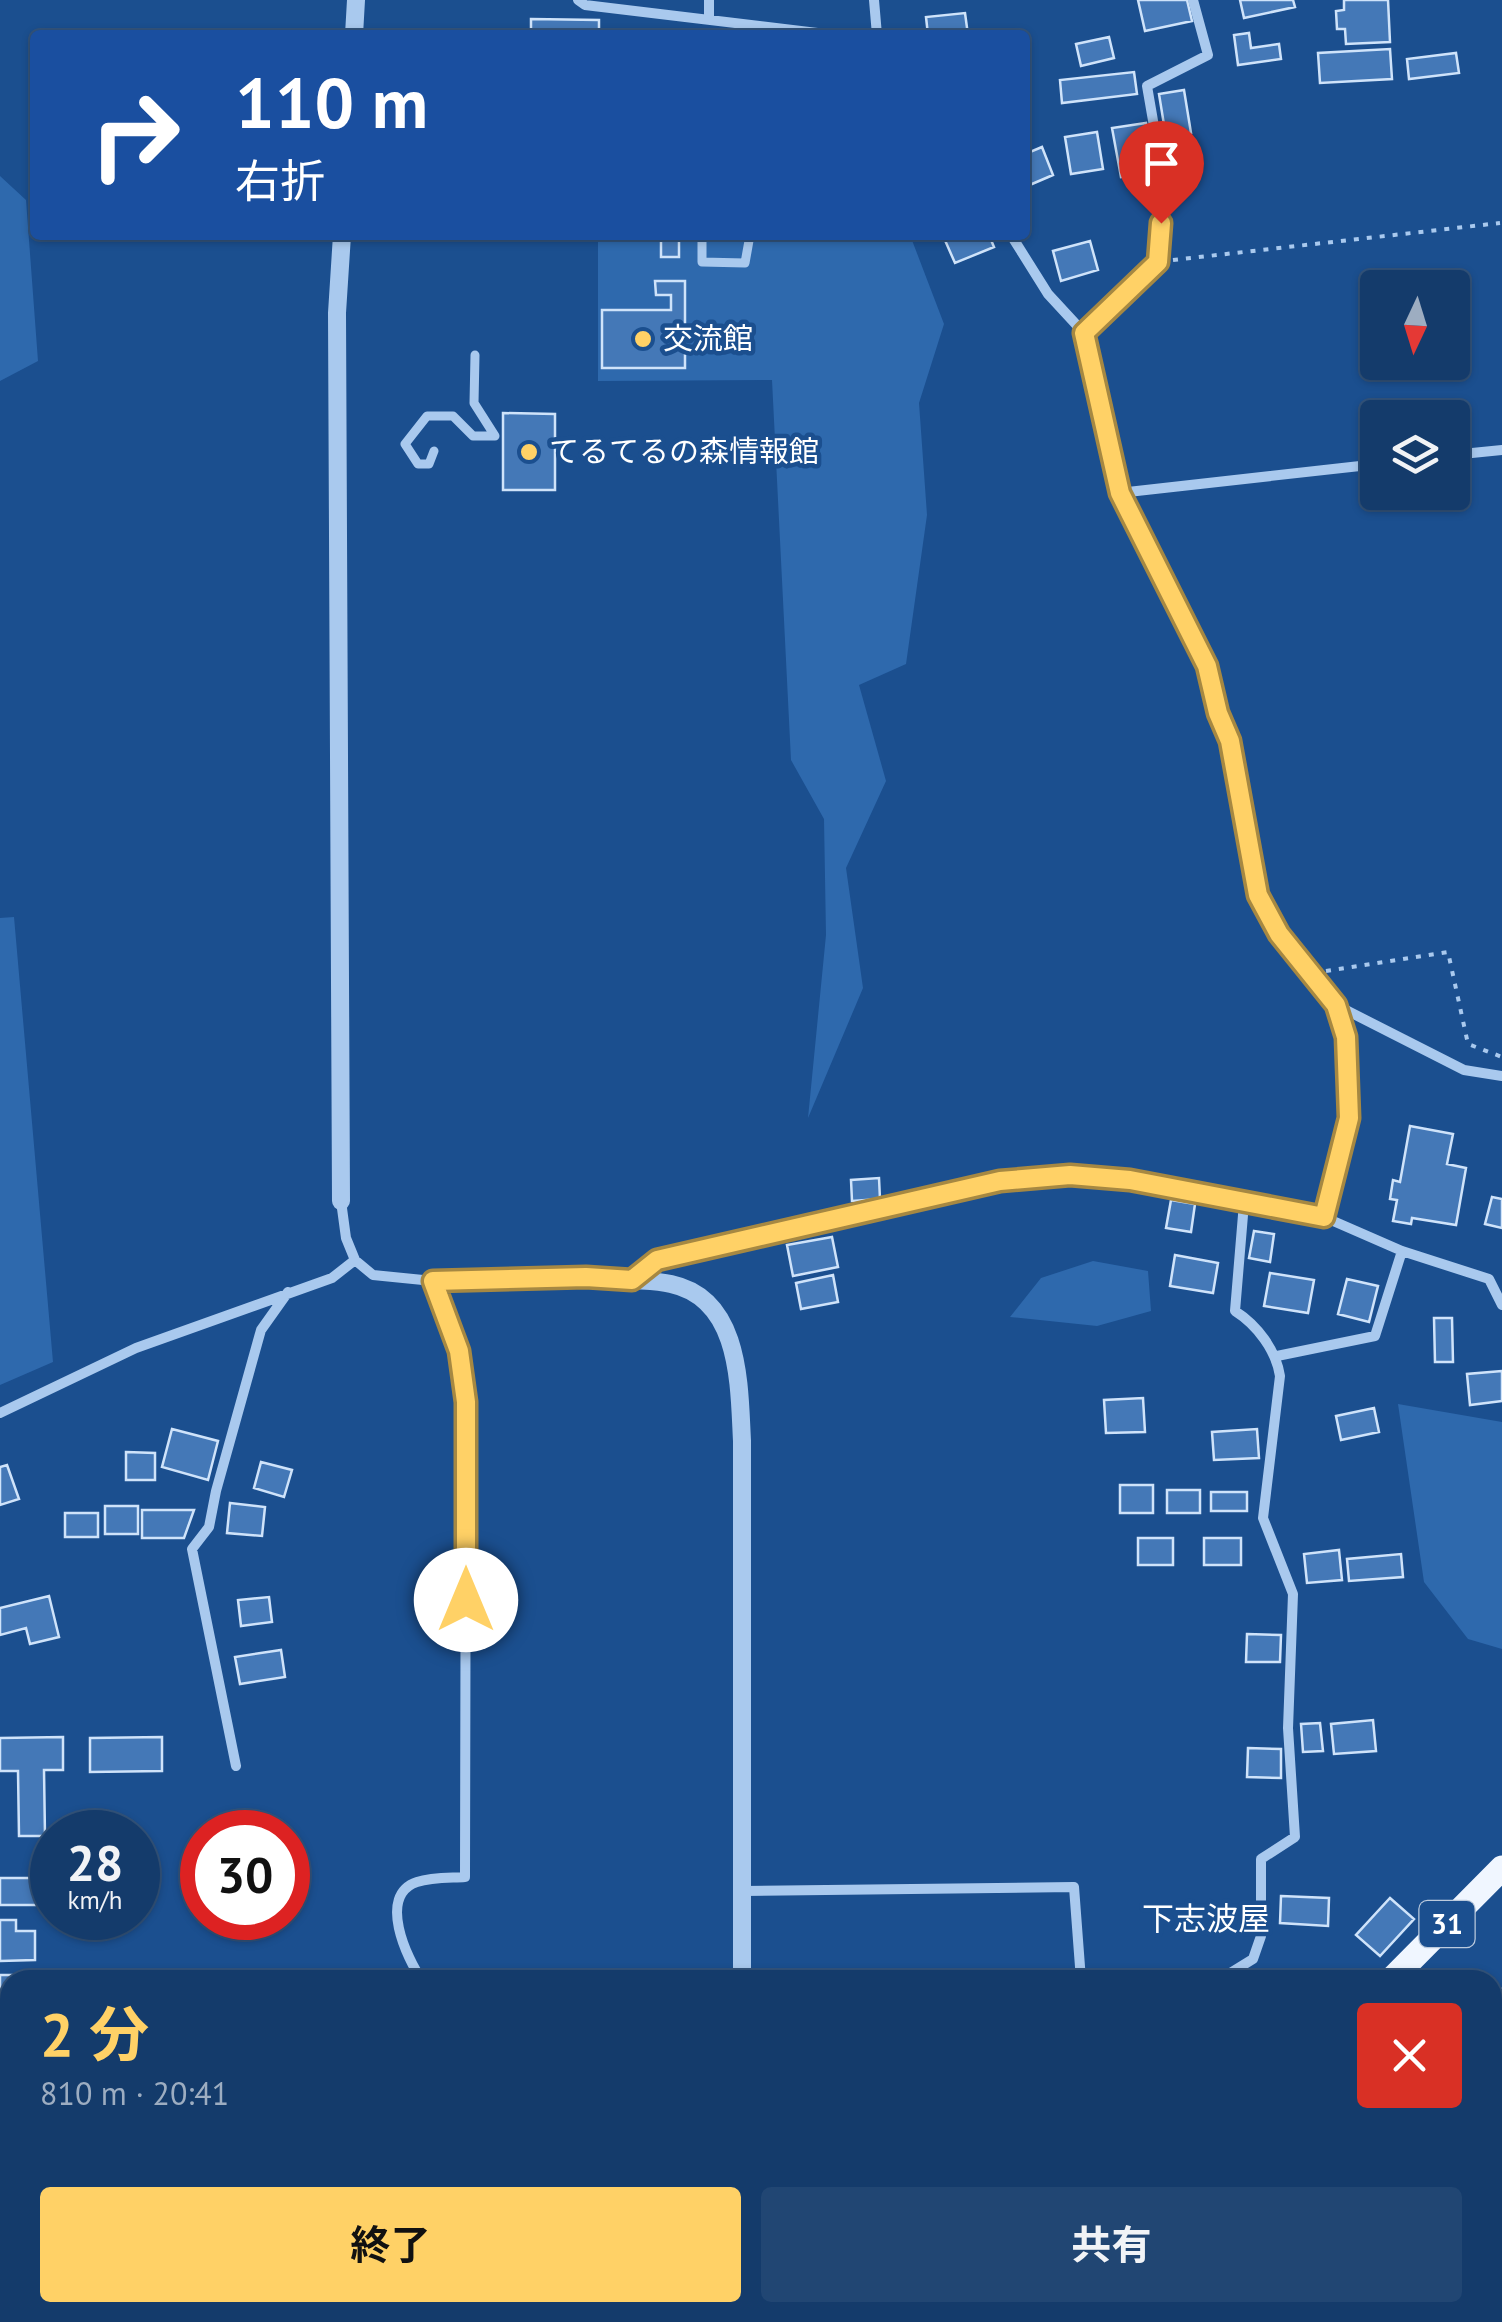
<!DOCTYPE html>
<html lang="ja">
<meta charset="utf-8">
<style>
:root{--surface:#143b6b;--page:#214673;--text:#f1f3f6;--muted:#9dadc1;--line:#33557e;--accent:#ffd166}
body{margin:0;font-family:"PT Sans","Noto Sans JP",sans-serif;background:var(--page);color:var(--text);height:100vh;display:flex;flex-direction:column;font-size:38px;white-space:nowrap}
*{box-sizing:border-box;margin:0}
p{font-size:32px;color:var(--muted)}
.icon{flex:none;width:55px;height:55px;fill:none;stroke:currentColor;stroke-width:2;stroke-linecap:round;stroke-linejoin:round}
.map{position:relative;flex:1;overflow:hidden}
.drawer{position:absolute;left:0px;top:1970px;width:1502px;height:352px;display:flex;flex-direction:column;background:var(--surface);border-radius:30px 30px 0 0;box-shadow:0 2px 8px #0004,0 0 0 2px var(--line)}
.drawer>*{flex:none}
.hud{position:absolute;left:30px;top:30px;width:1000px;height:210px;border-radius:10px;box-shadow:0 2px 8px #0004,0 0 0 2px var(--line);background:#1a4fa0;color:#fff;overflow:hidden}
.needle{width:65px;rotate:184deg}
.fabs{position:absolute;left:1360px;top:270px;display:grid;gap:20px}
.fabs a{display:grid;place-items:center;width:110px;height:110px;border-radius:10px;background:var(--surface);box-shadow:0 2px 8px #0004,0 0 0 2px var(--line);font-size:50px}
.speed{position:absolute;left:30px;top:1810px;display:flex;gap:20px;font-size:50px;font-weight:700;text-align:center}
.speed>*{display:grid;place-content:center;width:130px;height:130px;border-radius:50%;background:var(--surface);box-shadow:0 2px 8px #0004,0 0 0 2px var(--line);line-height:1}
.speed small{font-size:25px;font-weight:400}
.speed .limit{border:15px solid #d22;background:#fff;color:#111}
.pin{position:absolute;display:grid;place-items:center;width:85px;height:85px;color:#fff;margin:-102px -42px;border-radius:50% 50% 50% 0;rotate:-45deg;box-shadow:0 0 10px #0007}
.pin .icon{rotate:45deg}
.me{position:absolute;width:110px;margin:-55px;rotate:0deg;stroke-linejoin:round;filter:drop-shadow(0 0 8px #0008)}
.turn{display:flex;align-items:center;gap:35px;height:210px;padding:0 40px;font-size:45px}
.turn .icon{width:130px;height:130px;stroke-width:2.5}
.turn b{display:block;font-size:70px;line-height:85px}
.round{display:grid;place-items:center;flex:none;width:105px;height:105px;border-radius:10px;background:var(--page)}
.overview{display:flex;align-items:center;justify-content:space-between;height:170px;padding:0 40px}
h1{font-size:60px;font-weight:700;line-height:75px;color:var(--accent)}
.action{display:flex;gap:20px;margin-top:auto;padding:20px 40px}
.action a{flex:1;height:115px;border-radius:10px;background:var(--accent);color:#111;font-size:40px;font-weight:700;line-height:115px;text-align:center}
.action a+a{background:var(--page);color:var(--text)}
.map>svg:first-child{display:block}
.green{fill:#2e69ad}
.building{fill:#4478b7;stroke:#cfe3fa;stroke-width:2.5}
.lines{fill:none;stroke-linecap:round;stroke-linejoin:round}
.path{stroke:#a9c9ee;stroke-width:4;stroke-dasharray:5 8;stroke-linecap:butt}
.pedestrian{stroke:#a9c9ee;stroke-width:9}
.minor{stroke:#a9c9ee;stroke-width:10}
.tertiary{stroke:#a9c9ee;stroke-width:18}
.primary{stroke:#f0f6ff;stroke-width:25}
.route-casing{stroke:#a68842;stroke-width:25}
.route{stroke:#ffd166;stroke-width:18}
.poi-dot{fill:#ffd166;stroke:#1b4f8f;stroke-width:4}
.labels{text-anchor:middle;stroke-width:9;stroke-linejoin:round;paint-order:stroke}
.shield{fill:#1b4f8f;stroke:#bbcadd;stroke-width:2.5}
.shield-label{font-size:28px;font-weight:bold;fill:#fff}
.poi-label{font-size:30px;fill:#fff;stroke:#1b4f8f;text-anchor:start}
.neighbourhood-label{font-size:32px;fill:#fff;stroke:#1b4f8f}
</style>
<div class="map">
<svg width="1502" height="2322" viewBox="0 0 1502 2322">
<rect width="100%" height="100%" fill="#1b4f8f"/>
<path class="green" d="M0,176L26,200L38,361L0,381Z
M598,235H910L944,324L919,403L927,515L906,664L859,685L886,781L846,868L863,988L808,1118L826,935L824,819L791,760L772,380L598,381Z
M14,917L53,1362L0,1385V918Z
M1093,1261L1148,1271L1151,1311L1097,1326L1010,1317L1041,1278Z
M1398,1404L1502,1422V1649L1468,1639L1424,1582Z
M1493,2103L1502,2108V2234L1493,2221Z
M113,2313V2312L271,2313L269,2322H158L156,2316L113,2320Z"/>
<path class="building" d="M1138,0H1187L1192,21L1145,31Z
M1240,0H1293L1295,7L1244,18Z
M1344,0H1388L1390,42L1346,44L1345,29H1337L1336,11L1344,10Z
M965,13L968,35H928L926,17Z
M531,19L599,20V35H531Z
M1249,33L1251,48L1279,44L1281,59L1238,65L1234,35Z
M1109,37L1114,58L1081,66L1076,44Z
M1390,49L1392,79L1320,83L1318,53Z
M1456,53L1459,73L1409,79L1407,59Z
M1134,72L1137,94L1062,103L1060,80Z
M1184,90L1191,133L1166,137L1159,94Z
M1146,123L1154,172L1121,177L1112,128Z
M1097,132L1103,169L1071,174L1065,137Z
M1042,147L1053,175L1025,187V154Z
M661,235H679V257H661Z
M951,235H989L994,247L955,263L944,238Z
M1090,241L1098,270L1061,281L1053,251Z
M655,281H685V368H602V310H671V295H656Z
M503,413L555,414V490H503Z
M1410,1126L1453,1134L1447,1164L1466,1168L1456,1225L1412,1218L1411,1224L1393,1221L1397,1200L1390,1199L1393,1180L1400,1182Z
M879,1178L880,1199L852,1201L851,1180Z
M1492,1197L1502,1199V1228L1485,1224Z
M1171,1200L1195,1204L1191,1232L1166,1228Z
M1254,1231L1274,1234L1270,1262L1249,1258Z
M832,1237L838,1267L793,1276L787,1245Z
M1175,1255L1218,1263L1213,1293L1170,1286Z
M1270,1273L1314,1280L1308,1313L1264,1306Z
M833,1275L838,1302L801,1309L796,1283Z
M1347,1279L1378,1286L1369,1322L1338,1314Z
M1434,1318H1452L1453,1362H1435Z
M1502,1371V1401L1470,1405L1467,1374Z
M1143,1398L1145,1432L1106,1433L1104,1400Z
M1374,1408L1379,1432L1341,1440L1336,1416Z
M172,1429L218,1441L208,1480L162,1467Z
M1257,1429L1259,1458L1214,1460L1212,1432Z
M126,1452L155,1453V1480H126Z
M261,1462L292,1470L284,1497L254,1488Z
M7,1465L19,1499L0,1505V1467Z
M1120,1485H1153V1513H1120Z
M1167,1490H1200V1513H1167Z
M1211,1492H1247V1511H1211Z
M230,1503L265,1507L262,1536L227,1533Z
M105,1506H138V1534H105Z
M142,1510H194L184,1538H142Z
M65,1513H98V1537H65Z
M1138,1538H1173V1565H1138Z
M1204,1538H1241V1565H1204Z
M1339,1550L1342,1580L1307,1583L1304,1554Z
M1401,1554L1403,1577L1349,1581L1347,1559Z
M49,1596L59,1637L30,1644L26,1628L0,1635V1608Z
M269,1597L272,1622L241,1626L238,1600Z
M1247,1634L1281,1635L1280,1662H1246Z
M281,1650L285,1677L240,1684L235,1657Z
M1373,1720L1376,1751L1334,1754L1331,1724Z
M1320,1723L1323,1751L1303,1752L1301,1724Z
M63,1737V1770H44L45,1836H19L18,1771H0V1738Z
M162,1737V1771L90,1772V1738Z
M1248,1748L1281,1749V1778L1247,1777Z
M0,1878H43V1905H0Z
M1281,1896L1329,1898L1328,1926L1280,1923Z
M1390,1898L1414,1919L1380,1956L1356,1935Z
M0,1920H16V1931H35V1960L0,1961Z
M0,1975H31V1980H10V2009H0Z
M1480,1976V1980H1436V1979Z
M1502,1988V2078L1501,2083L1492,2081V2020Z
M0,2046H10V2075H0Z
M793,2312H951L948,2322H817L818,2319Z
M1127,2312H1158V2322H1127Z
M1367,2312H1403L1402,2322L1366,2318Z"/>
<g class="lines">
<path class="path" d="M1173,260L1500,223
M1326,971L1448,952L1468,1044L1502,1057
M343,2312V2322"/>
<path class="pedestrian" d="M629,235H645
M658,236L702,235V262L745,263L750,235
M434,451L429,464H418L405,444L427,416H453L473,436H495L474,403L475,355"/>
<path class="minor" d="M578,0L585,5L834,35
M709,0V20
M874,0L877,35
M1011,235L1048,294L1084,333L1119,493L1207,666L1218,713L1230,741L1258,895L1279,934L1336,1005L1346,1037L1349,1118L1324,1217
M1084,333L1159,262L1164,184L1147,86L1208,55L1193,0
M1452,455L1502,450
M1119,493L1378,464
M1336,1005L1464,1070L1502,1076
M341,1201L346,1238L355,1260L373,1275L433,1281L586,1277L632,1280L657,1260L1000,1181L1070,1175L1129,1180L1324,1217L1402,1251L1489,1279L1502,1305
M1277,1356L1375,1336L1402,1251
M0,1413L136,1348L332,1278L355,1260
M236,1766L192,1549L209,1527L216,1491L261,1330L288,1292
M744,1891L1074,1887L1081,1980
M422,1980C407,1959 377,1895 417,1882C432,1877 450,1878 465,1877L466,1402L459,1351L433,1281
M1219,1980L1253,1959L1261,1936V1859L1295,1837L1288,1728L1293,1594L1263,1518L1280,1376C1276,1350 1257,1325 1235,1311L1244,1203
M0,2091H10
M538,2322L541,2312
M1419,2322L1422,2312"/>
<path class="tertiary" d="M354,35L356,0
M341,1201L337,313L342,235
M632,1280C645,1281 658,1281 671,1284C741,1299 739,1385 742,1441V1980
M724,2322L726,2312"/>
<path class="primary" d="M1391,1980L1502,1868
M1052,2322L1061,2312"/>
</g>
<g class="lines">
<g class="route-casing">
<path id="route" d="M466,1600V1402L459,1351L433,1281L586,1277L632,1280L657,1260L1000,1181L1070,1175L1130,1180L1324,1217L1349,1118L1346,1037L1336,1005L1279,934L1258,895L1230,741L1218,713L1207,666L1120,493L1084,333L1158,262L1161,223"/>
</g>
<use href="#route" class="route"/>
</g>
<g class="poi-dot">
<circle cx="643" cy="339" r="10"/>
<circle cx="529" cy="452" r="10"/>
</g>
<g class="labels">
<rect class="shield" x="1419.5" y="1901" width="55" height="46" rx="8"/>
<g class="shield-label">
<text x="1447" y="1934">31</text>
</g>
<g class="poi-label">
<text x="663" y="349">交流館</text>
<text x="549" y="462">てるてるの森情報館</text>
</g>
<g class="neighbourhood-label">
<text x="1206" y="1930">下志波屋</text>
</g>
</g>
</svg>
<div class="fabs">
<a><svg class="needle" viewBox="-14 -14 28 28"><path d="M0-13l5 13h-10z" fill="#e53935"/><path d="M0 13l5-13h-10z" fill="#9dadc1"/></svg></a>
<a><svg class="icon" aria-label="layers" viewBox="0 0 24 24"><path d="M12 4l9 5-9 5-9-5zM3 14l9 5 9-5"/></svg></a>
</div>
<div class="speed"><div>28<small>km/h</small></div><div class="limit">30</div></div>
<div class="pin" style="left:1161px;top:223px;background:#d93025"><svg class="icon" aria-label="arrive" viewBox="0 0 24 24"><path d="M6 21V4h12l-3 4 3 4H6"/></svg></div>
<svg class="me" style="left:466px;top:1600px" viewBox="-20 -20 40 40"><circle r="19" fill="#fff"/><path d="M0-13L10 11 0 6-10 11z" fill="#ffd166"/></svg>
<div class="hud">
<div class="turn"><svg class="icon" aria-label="right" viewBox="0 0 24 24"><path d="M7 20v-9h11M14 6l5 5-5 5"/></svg><div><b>110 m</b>右折</div></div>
</div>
<section class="drawer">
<div class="overview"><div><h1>2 分</h1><p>810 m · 20:41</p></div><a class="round" style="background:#d93025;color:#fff"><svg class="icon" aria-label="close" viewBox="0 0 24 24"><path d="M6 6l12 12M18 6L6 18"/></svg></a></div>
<div class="action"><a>終了</a><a>共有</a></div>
</section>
</div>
